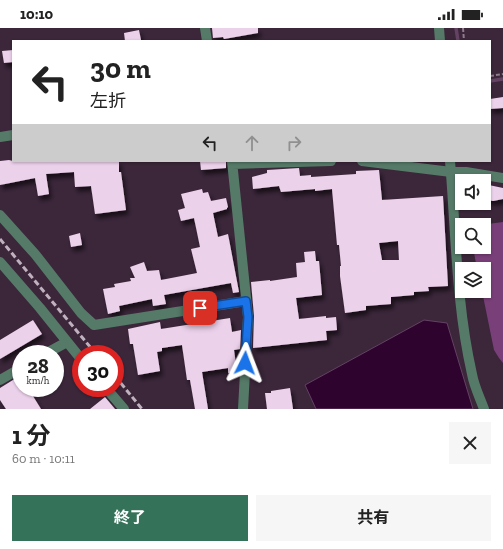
<!DOCTYPE html>
<html lang="ja">
<meta charset="utf-8">
<style>
:root{--surface:#fff;--page:#f6f6f6;--text:#222;--muted:#767676;--accent:#347259}
body{margin:0;font-family:"Zilla Slab","Noto Sans JP",serif;background:var(--page);color:var(--text);height:100vh;display:flex;flex-direction:column;font-size:15px;white-space:nowrap}
*{box-sizing:border-box;margin:0}
p{font-size:13px;color:var(--muted)}
.icon{flex:none;width:22px;height:22px;fill:none;stroke:currentColor;stroke-width:2;stroke-linecap:round;stroke-linejoin:round}
.map{position:relative;height:381px;overflow:hidden}
.details{display:flex;flex-direction:column;background:var(--surface);flex:1}
.details>*{flex:none}
.banner{position:absolute;left:12px;top:12px;width:479px;height:122px;border-radius:0px;box-shadow:0 1px 3px #0004;background:#fff;color:var(--text);overflow:hidden}
.fabs{position:absolute;left:455px;top:146px;display:grid;gap:8px}
.fabs a{display:grid;place-items:center;width:36px;height:36px;border-radius:0px;background:var(--surface);box-shadow:0 1px 3px #0004;font-size:20px}
.speed{position:absolute;left:12px;top:317px;display:flex;gap:8px;font-size:20px;font-weight:700;text-align:center}
.speed>*{display:grid;place-content:center;width:52px;height:52px;border-radius:50%;background:var(--surface);box-shadow:0 1px 3px #0004;line-height:1}
.speed small{font-size:10px;font-weight:400}
.speed .limit{border:6px solid #d22;background:#fff;color:#111}
.pin{position:absolute;display:grid;place-items:center;width:34px;height:34px;color:#fff;margin:-17px;border-radius:8px;box-shadow:0 2px 6px #0006}
.me{position:absolute;width:44px;margin:-22px;rotate:3deg;stroke-linejoin:round;filter:drop-shadow(0 0 3px #0008)}
.turn{display:flex;align-items:center;gap:14px;height:84px;padding:0 12px;font-size:18px}
.turn .icon{width:52px;height:52px;stroke-width:2.5}
.turn b{display:block;font-size:28px;line-height:34px}
.lanes{display:flex;align-items:center;height:38px;padding:0 12px;background:#0003;justify-content:center;gap:20px;direction:ltr}
.lanes .off{opacity:.35}
.round{display:grid;place-items:center;flex:none;width:42px;height:42px;border-radius:0px;background:var(--page)}
.summary{display:flex;align-items:center;justify-content:space-between;height:68px;padding:0 12px}
h1{font-size:24px;font-weight:700;line-height:30px}
.primary-button{display:flex;gap:8px;margin-top:auto;padding:8px 12px}
.primary-button a{flex:1;height:46px;border-radius:0px;background:var(--accent);color:#fff;font-size:16px;font-weight:700;line-height:46px;text-align:center}
.primary-button a+a{background:var(--page);color:var(--text)}
.status{display:flex;justify-content:space-between;align-items:center;height:28px;padding:0 20px;background:var(--surface);direction:ltr}
.status svg{height:11px;fill:currentColor}
.map>svg:first-child{display:block}
.forest{fill:#793f78}
.water{fill:#2e042f;stroke:#644264}
.lines{fill:none;stroke-linecap:round;stroke-linejoin:round}
.stream{stroke:#644264;stroke-width:3.5}
.building{fill:#ecd1eb;fill-rule:evenodd;filter:url(#shadow)}
.path{stroke:#8d7c8c;stroke-width:2;stroke-dasharray:4 2;stroke-linecap:butt}
.minor{stroke:#557a68;stroke-width:10}
.rail{stroke:#c0b1bf;stroke-width:3;stroke-dasharray:6 3;stroke-linecap:butt}
.route-casing{stroke:#114b97;stroke-width:10}
.route{stroke:#1a73e8;stroke-width:7}
</style>
<div class="status"><b>10:10</b><svg viewBox="0 0 49 12"><path d="M0 12V9h3v3zM5 12V6h3v6zM10 12V3h3v9zM15 12V0h3v12zM26 1h20v11H26zM47 4h2v5h-2z"/></svg></div>
<div class="map">
<svg width="503" height="381" viewBox="0 0 503 381">
<defs>
<filter id="shadow"><feDropShadow dx="2.5" dy="4.5" stdDeviation="2" flood-color="#0009"/></filter>
</defs>
<rect width="100%" height="100%" fill="#3b263a"/>
<path class="forest" d="M503,194V335L499,330L494,322L482,263H484V241H477L473,219H484V197H480Z"/>
<path class="water" d="M424,292L447,295L473,381H316L305,357Z"/>
<g class="lines">
<path class="stream" d="M456,0L458,13
M490,53L503,51"/>
</g>
<path class="building" d="M212,0H258V5L224,11L223,9L213,10Z
M139,2L141,12L125,13L124,5Z
M13,22V34L4,35L2,23Z
M503,69V80L490,81V71Z
M9,132L13,133H119V144H121L126,182L95,186L91,158L75,159L74,144L46,146L49,166L38,168L35,150L0,157V133Z
M200,133H226V140L201,142Z
M299,140L300,148L311,147V149L356,146V143L379,142L382,172L443,168L448,258L428,259L429,263L414,264V267L391,269V276L366,278V282L345,285L340,248V238H341L339,217H337L332,161L315,163V161L281,164L279,158L253,161L252,149L267,145V142ZM398,213L399,232H382L379,215Z
M484,156L503,160V171L493,173L484,171Z
M202,161L203,165L208,164L211,173L226,170L228,179L227,180V181L213,185L218,209L228,206L239,264L233,265L231,255L164,267L166,276L153,278L152,271L119,278L120,283L108,286L103,261L115,259L114,256L131,253L130,250H135L130,239L144,234L147,243L159,242L161,252L197,245L191,221L200,219L194,190L181,193L178,182L185,180L181,166Z
M80,205L82,217L71,219L69,208Z
M315,223L316,233H319L322,267L296,270L299,291L326,288V290L336,289L337,302L326,303L327,312L253,320L254,288L251,254L270,252V253L297,249L296,235L305,234L304,224Z
M230,290L232,304L241,302L240,321L234,322L237,343L228,345V340L202,344L208,381H195L190,352H187L182,317L162,320V323L157,324L160,343L138,347L133,316H130L128,301L160,294L161,301Z
M33,292L42,306L0,331V312Z
M21,347V360H28L41,381H6L0,372V360Z
M290,360L293,381H267L265,365H271V363Z
M105,369L115,381H90Z"/>
<g class="lines">
<path class="path" d="M463,0L464,13
M490,48L503,46"/>
<path class="minor" d="M205,0L207,13
M439,0L440,13
M0,109L13,107
M232,133L248,289L243,381
M362,133L451,144H466L503,150
M450,133C456,204 456,276 472,346C474,358 480,370 484,381
M233,136L331,133
M0,187L35,226L81,285L94,297L246,273
M0,234L40,280L81,331
M45,326L67,314
M0,352L21,340
M106,360L124,381"/>
<path class="rail" d="M0,211L96,326
M115,348L142,381"/>
</g>
<g class="lines">
<g class="route-casing">
<path id="route" d="M200,280L246,273L248,289L245,335"/>
</g>
<use href="#route" class="route"/>
</g>
</svg>
<div class="fabs">
<a><svg class="icon" aria-label="sound" viewBox="0 0 24 24"><path d="M4 9h4l5-4v14l-5-4H4zM17 9q2 3 0 6"/></svg></a>
<a><svg class="icon" aria-label="search" viewBox="0 0 24 24"><circle cx="10" cy="10" r="6"/><path d="M15 15l6 6"/></svg></a>
<a><svg class="icon" aria-label="layers" viewBox="0 0 24 24"><path d="M12 4l9 5-9 5-9-5zM3 14l9 5 9-5"/></svg></a>
</div>
<div class="speed"><div>28<small>km/h</small></div><div class="limit">30</div></div>
<div class="pin" style="left:200px;top:280px;background:#d93025"><svg class="icon" aria-label="arrive" viewBox="0 0 24 24"><path d="M6 21V4h12l-3 4 3 4H6"/></svg></div>
<svg class="me" style="left:245px;top:335px" viewBox="-20 -20 40 40"><path d="M0-17L14 15 0 8-14 15z" fill="#1a73e8" stroke="#fff" stroke-width="4"/></svg>
<div class="banner">
<div class="turn"><svg class="icon" aria-label="left" viewBox="0 0 24 24"><path d="M17 20v-9H6M10 6l-5 5 5 5"/></svg><div><b>30 m</b>左折</div></div>
<div class="lanes"><svg class="icon" aria-label="left" viewBox="0 0 24 24"><path d="M17 20v-9H6M10 6l-5 5 5 5"/></svg><svg class="icon off" aria-label="ahead" viewBox="0 0 24 24"><path d="M12 20V5M6 11l6-6 6 6"/></svg><svg class="icon off" aria-label="right" viewBox="0 0 24 24"><path d="M7 20v-9h11M14 6l5 5-5 5"/></svg></div>
</div>
</div>
<section class="details">
<div class="summary"><div><h1>1 分</h1><p>60 m · 10:11</p></div><a class="round"><svg class="icon" aria-label="close" viewBox="0 0 24 24"><path d="M6 6l12 12M18 6L6 18"/></svg></a></div>
<div class="primary-button"><a>終了</a><a>共有</a></div>
</section>
